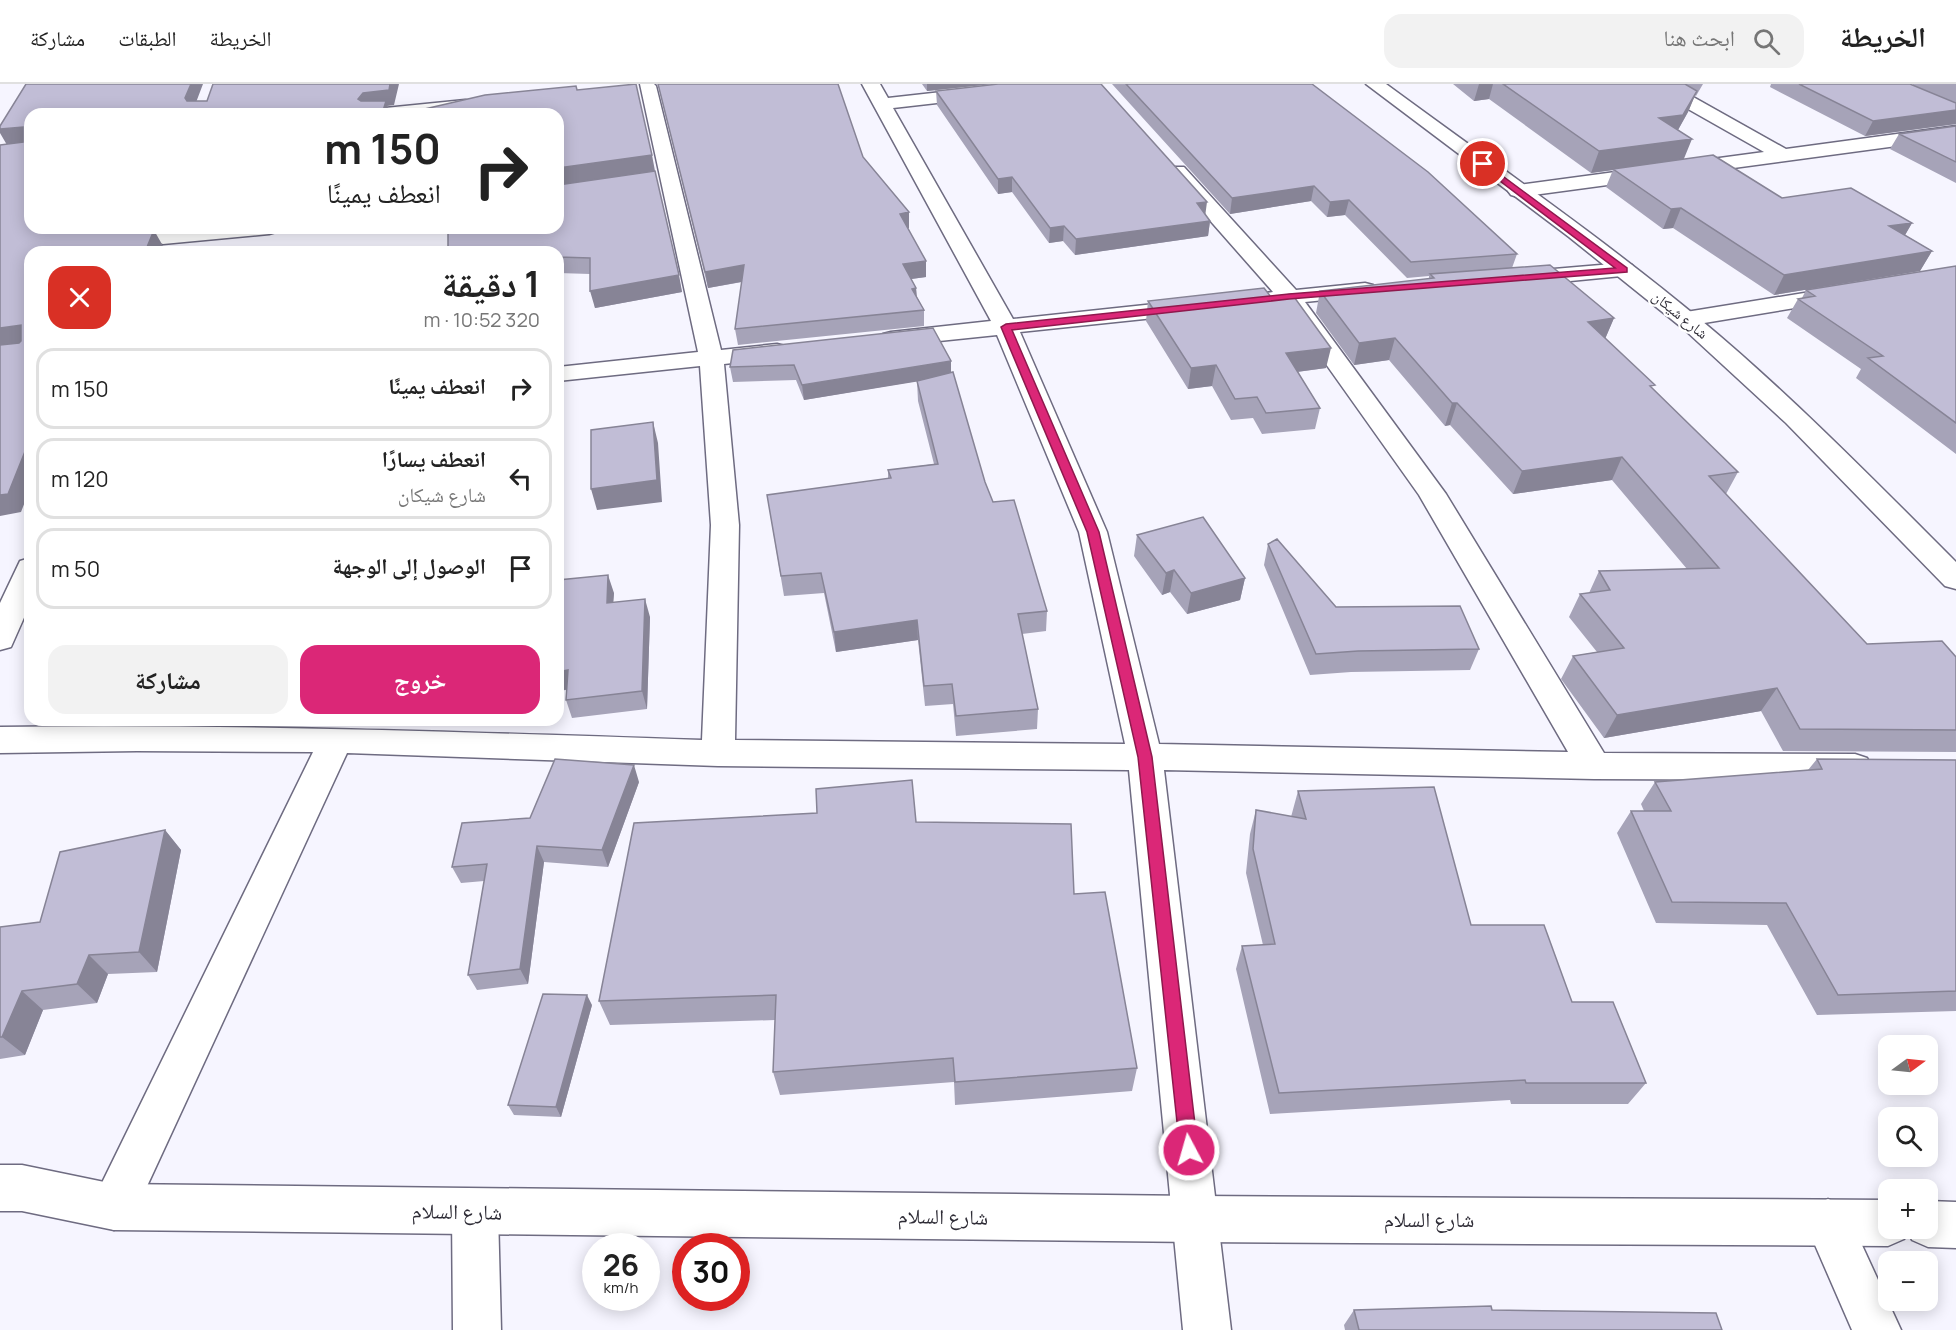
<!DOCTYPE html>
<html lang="ar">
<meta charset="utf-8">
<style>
:root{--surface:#fff;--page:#f2f2f2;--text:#222;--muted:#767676;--line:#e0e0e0;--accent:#db2777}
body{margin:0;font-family:Manrope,"Noto Naskh Arabic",sans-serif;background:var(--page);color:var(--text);direction:rtl;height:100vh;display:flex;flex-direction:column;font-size:22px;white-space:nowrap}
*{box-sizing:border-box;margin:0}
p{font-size:20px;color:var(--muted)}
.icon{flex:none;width:33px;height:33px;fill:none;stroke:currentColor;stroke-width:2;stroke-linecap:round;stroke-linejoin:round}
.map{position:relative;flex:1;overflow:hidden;direction:ltr}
.details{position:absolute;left:24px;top:162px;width:540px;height:480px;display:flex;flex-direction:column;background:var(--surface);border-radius:18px;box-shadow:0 3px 15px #0003;direction:rtl}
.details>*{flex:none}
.guide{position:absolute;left:24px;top:24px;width:540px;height:126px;border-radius:18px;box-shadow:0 3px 15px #0003;direction:rtl;background:#fff;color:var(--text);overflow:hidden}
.needle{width:39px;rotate:75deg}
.tools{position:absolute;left:1878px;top:951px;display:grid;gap:12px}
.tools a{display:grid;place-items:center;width:60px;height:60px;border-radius:12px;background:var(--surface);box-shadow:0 3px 15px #0003;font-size:30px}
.speed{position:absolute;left:582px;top:1149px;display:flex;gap:12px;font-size:30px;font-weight:700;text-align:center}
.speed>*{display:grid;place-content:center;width:78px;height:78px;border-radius:50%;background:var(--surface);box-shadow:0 3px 15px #0003;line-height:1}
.speed small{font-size:15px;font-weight:400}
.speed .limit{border:9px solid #d22;background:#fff;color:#111}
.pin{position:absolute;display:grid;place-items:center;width:51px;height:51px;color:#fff;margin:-26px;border:3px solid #fff;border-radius:50%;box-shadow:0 2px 6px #0007}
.me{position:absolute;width:66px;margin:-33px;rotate:354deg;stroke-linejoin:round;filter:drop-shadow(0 0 4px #0008)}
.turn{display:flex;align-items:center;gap:21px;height:126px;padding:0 24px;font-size:27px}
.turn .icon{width:78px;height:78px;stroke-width:2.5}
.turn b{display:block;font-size:42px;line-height:51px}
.round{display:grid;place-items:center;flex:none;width:63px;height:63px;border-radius:18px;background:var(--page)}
.summary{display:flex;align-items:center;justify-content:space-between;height:102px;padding:0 24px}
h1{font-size:36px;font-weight:700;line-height:45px}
.button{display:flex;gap:12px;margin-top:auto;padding:12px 24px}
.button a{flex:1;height:69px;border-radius:18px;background:var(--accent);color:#fff;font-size:24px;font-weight:700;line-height:69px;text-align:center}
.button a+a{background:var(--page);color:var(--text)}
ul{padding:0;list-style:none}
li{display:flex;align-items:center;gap:18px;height:81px;margin:0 12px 9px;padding:0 12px;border:3px solid var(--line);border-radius:18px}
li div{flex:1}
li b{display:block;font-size:22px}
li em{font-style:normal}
header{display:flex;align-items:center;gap:36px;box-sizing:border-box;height:84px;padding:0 30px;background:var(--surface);border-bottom:2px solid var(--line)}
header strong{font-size:28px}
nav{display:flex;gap:33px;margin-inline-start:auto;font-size:21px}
.search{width:420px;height:54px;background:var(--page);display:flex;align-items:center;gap:15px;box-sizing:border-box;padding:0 21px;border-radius:18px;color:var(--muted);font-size:22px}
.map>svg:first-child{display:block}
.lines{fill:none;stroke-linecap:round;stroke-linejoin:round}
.minor-casing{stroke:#6e6b81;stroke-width:3}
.tertiary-casing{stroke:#6e6b81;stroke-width:3}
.minor{fill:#fff;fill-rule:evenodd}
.tertiary{fill:#fff;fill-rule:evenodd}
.wall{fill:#a6a3b8}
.shaded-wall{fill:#878496}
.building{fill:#c1bdd6;stroke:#878496;stroke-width:1.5}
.route{fill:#db2777;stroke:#8e194d;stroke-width:1.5}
.labels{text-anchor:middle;stroke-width:4.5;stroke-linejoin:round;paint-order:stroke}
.far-street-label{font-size:15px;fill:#2f2d37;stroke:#fff}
.near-street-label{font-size:21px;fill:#2f2d37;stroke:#fff}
</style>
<header>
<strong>الخريطة</strong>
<div class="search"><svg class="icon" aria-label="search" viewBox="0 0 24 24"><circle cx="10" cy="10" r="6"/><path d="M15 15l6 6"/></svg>ابحث هنا</div>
<nav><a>الخريطة</a><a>الطبقات</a><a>مشاركة</a></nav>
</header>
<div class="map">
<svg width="1956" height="1246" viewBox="0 0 1956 1246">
<rect width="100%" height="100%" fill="#f6f5ff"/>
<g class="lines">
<g class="minor-casing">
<path id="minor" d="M640,0H654L656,2L721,266L777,260L785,262L789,267L785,272L777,274L724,280L739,441L735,656L1125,660L1079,448L997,251L891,262L883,260L879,255L883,250L891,248L991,237L862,0H880L888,14L1013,0H1068L1065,4L1059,5L893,24L1013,235L1192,216L1200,218L1203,223L1200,228L1192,230L1020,248L1107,448L1159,660L1568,668L1419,411L1284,221L1249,224L1241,222L1238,217L1241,212L1273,208L1170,91L1167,87L1170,83H1184L1296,206L1365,199L1373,201L1376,206L1373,211L1305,218L1446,410L1604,669L1855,670L1867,674L1872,683L1867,692L1855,696L1594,695L1164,686L1231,1246H1183L1129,686L718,682L347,669L130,1139L114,1146L98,1139L91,1123L98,1107L313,668L137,667L0,669V643C234,640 468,648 702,656L711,441L700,282L558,297V283L698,268Z
M1648,0H1670L1786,65L1956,42V54L1518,113L1511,111L1508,107L1511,103L1518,101L1764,68L1651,4Z
M465,16L471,17L474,21L471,25L429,30H366L369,26L375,25Z
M202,144H279L276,148L269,150L163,160L156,158L152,154L156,150Z
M1624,179L1632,181L1635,186L1632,191L1518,202L1510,200L1507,195L1510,190L1518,188Z
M1841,203L1849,205L1852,210L1849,215L1686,242L1678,240L1674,235L1678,230L1686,228Z
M30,474V520L11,563L0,566V519L20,477Z
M475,1105L491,1112L498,1128L501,1246H453L452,1128L459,1112Z
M1828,1115L1844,1122L1901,1246H1852L1805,1138L1812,1122Z"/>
</g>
<g class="tertiary-casing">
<path id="tertiary" d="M1366,0H1386C1492,78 1601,153 1702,237C1792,312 1873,395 1956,478V505L1945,502L1786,339L1686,247L1569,153Z
M0,1081H22L114,1100L1197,1112L1888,1116V1144H1928V1117L1956,1118V1164L1928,1163L1912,1156L1908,1147L1904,1155L1888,1162L1197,1158L114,1146L22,1127H0Z"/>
</g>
<use href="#minor" class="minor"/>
<use href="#tertiary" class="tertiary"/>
</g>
<path class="wall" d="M658,0L863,73L909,128V144H908L926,193L911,195L916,204L917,213L924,226V242L738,261L735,245L742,198L708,204L661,13Z
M922,0H993L927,7Z
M1112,0H1312L1517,170L1512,184L1614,234L1605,255L1653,305L1738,388L1726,410L1867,560L1956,573V668L1783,667L1761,627L1604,654L1561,595L1573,572L1597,568L1569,533L1580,510L1589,509L1599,487L1687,485L1612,396L1513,410L1450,341L1445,342L1389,276L1354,281L1316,229L1320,207L1429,195V192L1407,194L1345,131L1327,133L1311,117L1230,130Z
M1453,0H1703L1696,12L1695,11L1688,28L1678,46L1684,75L1782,114L1912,139L1905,151L1932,167L1920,187L1774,211L1673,144L1663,145L1606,103L1613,86L1591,89L1489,15L1474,17Z
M1771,0H1910L1913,1V0H1956V40L1865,52L1770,3Z
M577,6L655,87L682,208L595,224L590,190L558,189V168Z
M936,7L1205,131L1210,137L1208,152L1075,171L1063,157L1049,159L1012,108L998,110L937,21Z
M1956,42V99L1890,65L1899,50Z
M1956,182V370L1856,294L1861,285L1787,234L1798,215L1802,214L1806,206Z
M1148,217L1326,284L1297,288L1320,324L1315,345L1262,350L1253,334L1231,336L1212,302L1188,305L1146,237Z
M951,277V289L985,398L993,418L1047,527L1046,547L1022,550L1038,625L1037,645L956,652L953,620L925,622L918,556L836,568L824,509L784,512L767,411L888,395V386L934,380L918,317L917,297L804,316L796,296L733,298L730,283Z
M1137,451L1245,494L1240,516L1187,530L1170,508L1162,511L1134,472Z
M1268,460L1336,523L1479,565L1470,586L1351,588L1310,591L1264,481Z
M558,496L614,509L613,518L650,533L647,625L572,634L566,616V606L558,607Z
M1817,675L1956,676V927L1817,931L1767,841L1656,839L1617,749L1631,727H1644L1641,720L1655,698L1808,686Z
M639,698L608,783L544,778L528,900L477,906L468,891L484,797L461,799L452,783L530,734Z
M1298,707L1471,841L1572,918L1646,999L1628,1020H1511L1510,1016L1270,1030L1236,885L1242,862L1263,861L1246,789L1250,750L1256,726L1291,733Z
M916,738L1074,810L1137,984L1132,1007L955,1021L954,998L780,1011L773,988L775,936L610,941L599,917Z
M165,746L181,766L157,888L108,890L97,919L43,926L25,971L0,975V843L40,838Z
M592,921L561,1033L514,1031L508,1021Z
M1354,1226H1492L1722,1246H1345L1344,1241Z"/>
<path class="shaded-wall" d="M191,0H203L192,29L185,14Z
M390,0H399L394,21L387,22L390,30H382L369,24L358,15L363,9Z
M927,0H993L927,7Z
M1479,0H1493L1489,15L1474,17Z
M1697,7L1688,28L1674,53L1659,34Z
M1956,26V40L1865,52L1873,37Z
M23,43L30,58L7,61L0,49V45Z
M1692,55L1683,77L1613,85V86L1591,89L1599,67Z
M652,71L655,87L558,101V84Z
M1012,93V108L998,110V95Z
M1314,102L1311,117L1230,130L1232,114Z
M1349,116L1345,131L1327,133L1330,118Z
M1207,118L1205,133L1197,119Z
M1681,124L1673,144L1663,145L1671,125Z
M909,128V144L901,145L900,130Z
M1210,137L1208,152L1075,171L1076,155Z
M1912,139L1901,158L1889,142Z
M1064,142L1063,157L1049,159L1050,144Z
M145,144H170L169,146L155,148L163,162L160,168H145Z
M1932,167L1920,187L1774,211L1784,191Z
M926,177V193L904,196L903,180Z
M744,181L746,197L708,204L705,188Z
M679,191L682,208L595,224L590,207Z
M916,204L917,220L912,205Z
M1614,234L1605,255L1588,238Z
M21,241L30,258L0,262V244Z
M1395,254L1389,276L1354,281L1359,259Z
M1331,264L1326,284L1281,290L1286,269Z
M951,277V292L804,316L802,301Z
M1216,281L1212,302L1188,305L1191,284Z
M1452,319H1457L1450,341L1445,342Z
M653,338L658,359L662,418L597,426L591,405Z
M30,355V405L21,428L0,432V411Z
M1622,373L1612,396L1513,410L1522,387Z
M1174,486L1170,508L1162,511L1166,489Z
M608,491L614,509L612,537L607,519Z
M1245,494L1240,516L1187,530L1191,509Z
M645,515L650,533L647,625L642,607Z
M917,536L918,556L836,568L834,548Z
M568,586L575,604L558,607V588Z
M1777,604L1761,627L1604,654L1617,631Z
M634,681L639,698L608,783L602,766Z
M165,746L181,766L157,888L139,868Z
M537,762L544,778L528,900L520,885Z
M89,871L108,890L97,919L77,900Z
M22,907L43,926L25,971L2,953Z
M587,911L592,921L561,1033L556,1023Z"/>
<path class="building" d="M26,0H191L185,14L187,17H207L213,0H390L389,6L363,9L358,15L361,17H386L382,30H30V144H149L154,146L145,168H30V355L8,410L0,411V261L19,259L21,257V241L0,244V61L23,58V43L0,45V42Z
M636,0L652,71L558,84V30H403L485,11L576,2L577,6Z
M658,0H838L863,73L909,128L900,130L926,177L903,180L916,204L912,205L924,226L735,245L744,181L705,188Z
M998,0H1101L1207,118L1197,119L1210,137L1076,155L1064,142L1050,144L1012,93L998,95L936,7Z
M1126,0H1312L1428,88L1517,170L1411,178L1349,116L1330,118L1314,102L1232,114Z
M1503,0H1685L1697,7L1683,31L1659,34L1692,55L1599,67Z
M1799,0H1910L1956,19V26L1873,37Z
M1956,42V78L1899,50Z
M1713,71L1782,114L1851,104L1912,139L1889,142L1932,167L1784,191L1681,124L1671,125L1613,85Z
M655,87L679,191L590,207V174L558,173V168H448V144H558V101Z
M1550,181L1614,234L1588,238L1655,301L1650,302L1738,388L1709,392L1867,560L1942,557L1956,573V646L1800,645L1777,604L1617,631L1573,572L1624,564L1580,510L1610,506L1599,487L1719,484L1622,373L1522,387L1457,319H1452L1395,254L1359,259L1320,207L1434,194L1430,190Z
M1956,182V339L1868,274L1883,272L1798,215L1815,212L1806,206Z
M1264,204L1271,213L1292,210L1331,264L1286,269L1320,324L1266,329L1257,313L1235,315L1216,281L1191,284L1148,217Z
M933,244L951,277L802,301L794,281L730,283L733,266Z
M953,288L985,398L993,418L1014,416L1047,527L1018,530L1038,625L956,632L952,600L924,602L917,536L834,548L821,489L781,492L767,411L891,394L888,386L938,380L917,297Z
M653,338L657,396L591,405V346Z
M1203,433L1245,494L1191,509L1174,486L1166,489L1137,451Z
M1277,455L1336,523L1460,522L1479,565L1358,567L1316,570L1268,460Z
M608,491L607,519L645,515L642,607L566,616L568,586L558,588V496Z
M555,675L634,681L602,766L537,762L520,885L468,891L487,780L452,783L462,739L530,734Z
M1817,675L1956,676V907L1838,911L1786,819L1672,818L1631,727H1671L1655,698L1822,685Z
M912,696L916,738L1071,740L1074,810L1105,808L1137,984L955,998L953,974L773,988L776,911L599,917L634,739L817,729L816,705Z
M1434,703L1471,841H1544L1572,918H1613L1646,999H1526L1525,996L1279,1009L1242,862L1275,860L1253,765L1256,726L1306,735L1298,707Z
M165,746L139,868L89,871L77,900L22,907L2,953H0V843L40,838L60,768Z
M543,910L587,911L556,1023L508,1021Z
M1491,1222L1492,1226L1716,1229L1722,1246H1359L1354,1226Z"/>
<path class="route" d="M1480,79H1485L1627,184V188L1289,215L1012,246L1099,448L1152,673L1198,1066L1196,1072L1189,1075L1183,1072L1180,1066L1138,673L1087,448L1001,243L1006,240L1289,210L1615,184L1480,82Z"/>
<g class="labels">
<g class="far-street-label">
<text transform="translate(1680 231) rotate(39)" y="5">شارع شيكان</text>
</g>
<g class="near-street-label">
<text transform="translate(457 1128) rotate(1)" y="7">شارع السلام</text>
<text transform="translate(943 1133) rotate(1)" y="7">شارع السلام</text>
<text x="1429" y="1143">شارع السلام</text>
</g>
</g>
</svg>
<div class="tools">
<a><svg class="needle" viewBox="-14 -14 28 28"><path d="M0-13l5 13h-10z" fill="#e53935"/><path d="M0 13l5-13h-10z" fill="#767676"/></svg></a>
<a><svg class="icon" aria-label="search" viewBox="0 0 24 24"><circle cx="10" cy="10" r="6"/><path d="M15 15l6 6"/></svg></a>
<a>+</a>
<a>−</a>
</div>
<div class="speed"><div>26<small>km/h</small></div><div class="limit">30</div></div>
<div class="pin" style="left:1483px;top:80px;background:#d93025"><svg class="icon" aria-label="arrive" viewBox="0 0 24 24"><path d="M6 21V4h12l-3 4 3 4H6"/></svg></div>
<svg class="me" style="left:1189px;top:1066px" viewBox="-20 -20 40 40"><circle r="17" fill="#db2777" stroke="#fff" stroke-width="3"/><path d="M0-11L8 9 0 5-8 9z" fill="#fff"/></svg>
<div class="guide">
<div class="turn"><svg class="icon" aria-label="right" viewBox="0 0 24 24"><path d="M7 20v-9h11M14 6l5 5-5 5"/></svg><div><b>150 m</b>انعطف يمينًا</div></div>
</div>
<section class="details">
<div class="summary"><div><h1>1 دقيقة</h1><p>320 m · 10:52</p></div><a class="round" style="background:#d93025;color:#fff"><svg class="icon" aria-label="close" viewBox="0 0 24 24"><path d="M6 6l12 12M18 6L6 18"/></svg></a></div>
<ul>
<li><svg class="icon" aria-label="right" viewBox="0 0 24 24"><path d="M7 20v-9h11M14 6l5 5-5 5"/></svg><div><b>انعطف يمينًا</b></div><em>150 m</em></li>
<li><svg class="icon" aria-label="left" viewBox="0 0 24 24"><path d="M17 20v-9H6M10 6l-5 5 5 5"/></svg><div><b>انعطف يسارًا</b><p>شارع شيكان</p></div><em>120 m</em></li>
<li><svg class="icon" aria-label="arrive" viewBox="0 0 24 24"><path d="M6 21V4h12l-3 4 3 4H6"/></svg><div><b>الوصول إلى الوجهة</b></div><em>50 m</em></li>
</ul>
<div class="button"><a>خروج</a><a>مشاركة</a></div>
</section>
</div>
